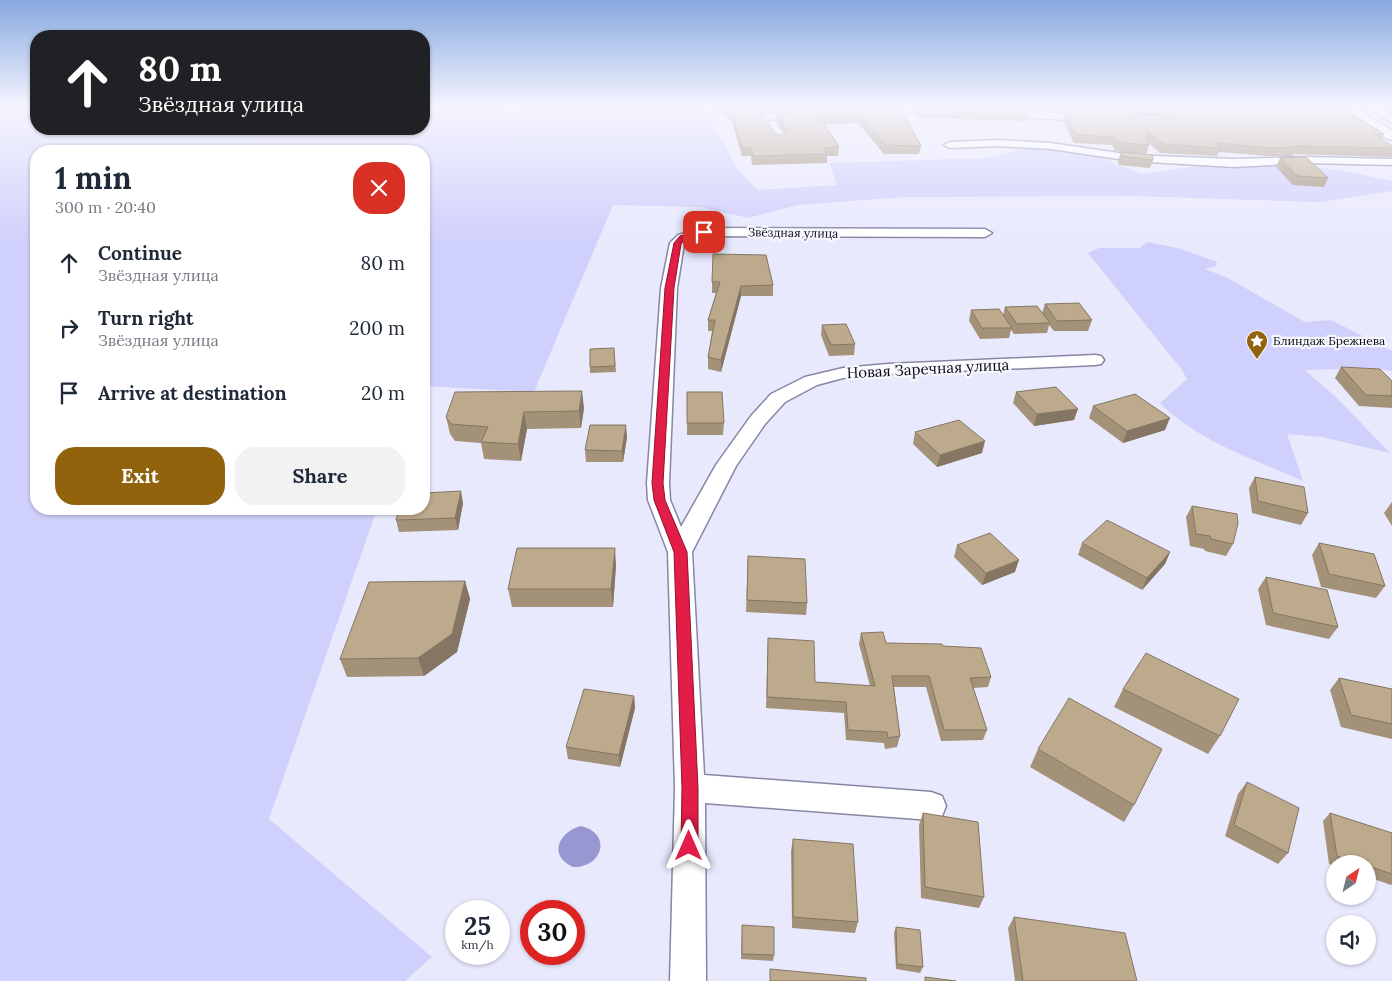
<!DOCTYPE html>
<meta charset="utf-8">
<style>
:root{--surface:#fff;--page:#f2f2f3;--text:#1f2937;--muted:#747a83;--accent:#90630c}
body{margin:0;font-family:Lora,serif;background:var(--page);color:var(--text);height:100vh;display:flex;flex-direction:column;font-size:19px;white-space:nowrap}
*{box-sizing:border-box;margin:0}
p{font-size:16px;color:var(--muted)}
.icon{flex:none;width:28px;height:28px;fill:none;stroke:currentColor;stroke-width:2;stroke-linecap:round;stroke-linejoin:round}
.map{position:relative;flex:1;overflow:hidden}
.side{position:absolute;left:30px;top:145px;width:400px;height:370px;display:flex;flex-direction:column;background:var(--surface);border-radius:20px;box-shadow:0 1px 4px #0004}
.side>*{flex:none}
.top-card{position:absolute;left:30px;top:30px;width:400px;height:105px;border-radius:20px;box-shadow:0 1px 4px #0004;background:#202124;color:#fff;overflow:hidden}
.needle{width:32px;rotate:35deg}
.buttons{position:absolute;left:1326px;top:855px;display:grid;gap:10px}
.buttons a{display:grid;place-items:center;width:50px;height:50px;border-radius:50%;background:var(--surface);box-shadow:0 1px 4px #0004;font-size:25px}
.speed{position:absolute;left:445px;top:900px;display:flex;gap:10px;font-size:25px;font-weight:700;text-align:center}
.speed>*{display:grid;place-content:center;width:65px;height:65px;border-radius:50%;background:var(--surface);box-shadow:0 1px 4px #0004;line-height:1}
.speed small{font-size:12px;font-weight:400}
.speed .limit{border:8px solid #d22;background:#fff;color:#111}
.pin{position:absolute;display:grid;place-items:center;width:42px;height:42px;color:#fff;margin:-21px;border-radius:10px;box-shadow:0 2px 8px #0006}
.me{position:absolute;width:55px;margin:-28px;rotate:0deg;stroke-linejoin:round;filter:drop-shadow(0 0 4px #0008)}
.turn{display:flex;align-items:center;gap:18px;height:105px;padding:0 25px;font-size:22px}
.turn .icon{width:65px;height:65px;stroke-width:2.5}
.turn b{display:block;font-size:35px;line-height:42px}
.round{display:grid;place-items:center;flex:none;width:52px;height:52px;border-radius:20px;background:var(--page)}
.overview{display:flex;align-items:center;justify-content:space-between;height:85px;padding:0 25px}
h1{font-size:30px;font-weight:700;line-height:38px}
.action{display:flex;gap:10px;margin-top:auto;padding:10px 25px}
.action a{flex:1;height:58px;border-radius:20px;background:var(--accent);color:#fff;font-size:20px;font-weight:700;line-height:58px;text-align:center}
.action a+a{background:var(--page);color:var(--text)}
ul{padding:0;list-style:none}
li{display:flex;align-items:center;gap:15px;height:65px;padding:0 25px}
li div{flex:1}
li b{display:block;font-size:19px}
li em{font-style:normal}
.map>svg:first-child{display:block}
.green{fill:#d0d0fc}
.water{fill:#9797d2}
.lines{fill:none;stroke-linecap:round;stroke-linejoin:round}
.minor-casing{stroke:#8686a5;stroke-width:3}
.tertiary-casing{stroke:#8686a5;stroke-width:2}
.minor{fill:#fff;fill-rule:evenodd}
.tertiary{fill:#fff;fill-rule:evenodd}
.wall{fill:#a39178}
.shaded-wall{fill:#847662}
.building{fill:#bda98c;stroke:#847662}
.route{fill:#e11d48;stroke:#92132f}
.labels{text-anchor:middle;stroke-width:4.5;stroke-linejoin:round;paint-order:stroke}
.far-street-label{font-size:12px;fill:#0a0a15;stroke:#f8f8ff}
.far-poi-label{font-size:12px;fill:#0a0a15;stroke:#f8f8ff;text-anchor:start}
.street-label{font-size:15px;fill:#0a0a15;stroke:#f8f8ff}
</style>
<div class="map">
<svg width="1392" height="981" viewBox="0 0 1392 981">
<rect width="100%" height="100%" fill="#e9e9fe"/>
<path class="green" d="M0,106H36V129H424V106H453L452,112L520,111L532,106H703L739,171L758,190L837,185L829,163L988,158L1025,148L1091,153L1141,174L1196,166L1303,165L1351,172L1392,181V191L1320,202L1135,196L904,197L798,205L748,218L700,207L613,205L534,392L424,386V151H36V509H377L269,819L432,957L405,981H0Z
M1147,242L1178,248L1217,262L1216,266L1205,269L1228,278L1305,322L1331,320L1392,351V371L1376,368L1305,370L1338,399L1390,453L1322,437L1287,434L1303,481C1254,459 1199,442 1160,403L1187,379L1182,370L1088,253L1099,248H1140Z"/>
<path class="water" d="M581,826C613,834 602,868 573,867C548,856 558,832 581,826Z"/>
<g class="lines">
<g class="minor-casing">
<path id="minor" d="M899,106H971L1093,116L1098,119L1093,122L995,115L947,109L942,107L938,109L873,114L868,111L873,108Z
M1364,106H1376L1392,116V123Z
M805,112L810,115L809,117L765,120L760,117L765,114Z
M998,140L1051,143L1132,155L1234,159L1308,157L1392,159V165L1308,163L1234,167L1132,161L1051,149L998,146L950,148L944,145L950,142Z
M704,228L985,229L992,233L985,237L705,236L688,241L684,244L677,288L669,483L670,500L681,527L716,465L751,416L771,394L805,377L843,368L888,364L1095,355L1101,356L1104,360L1101,364L1095,365L888,374L843,378L817,385L785,402L765,424L736,466L692,552L704,775L931,792L942,796L946,806L942,816L931,820L705,803L706,981H670L675,788L668,552L648,500L647,483L661,288L670,243L678,235Z"/>
</g>
<g class="tertiary-casing">
<path id="tertiary" d="M1337,106H1352L1392,130V140L1387,139Z"/>
</g>
<use href="#minor" class="minor"/>
<use href="#tertiary" class="tertiary"/>
</g>
<path class="wall" d="M452,106H505L504,109L453,110Z
M712,106H753L776,134L781,135L784,134L776,122V114L900,107L921,146L919,154H884L858,123L824,124L839,147L838,156H827V163L752,165L751,156H742L732,122Z
M759,106H877L768,112Z
M915,106L1028,113L1026,121L920,118L913,113Z
M996,106H1340L1384,134L1382,139L1392,146V155L1391,157L1293,154V156H1267L1219,152L1217,156L1160,153L1149,143V145L1146,154L1132,153L1115,151L1112,145L1074,143L1063,121L1065,113L1165,120L1162,118Z
M1121,152L1153,160L1150,168L1119,165L1118,161Z
M1280,158L1328,178L1324,187L1293,185L1276,167Z
M712,282L773,285V296H741L721,372L708,369V357L712,331H708V320L716,293H712Z
M1045,304L1092,320L1088,331H1054L1049,325L1047,333L1014,334L1011,330L1009,338L980,339L969,321L971,310L1003,315L1005,307L1042,313Z
M822,325L855,344L854,355L829,356L821,335Z
M614,348L616,372L590,373V367Z
M1341,367L1392,381V408L1359,406L1335,378Z
M687,392L724,423L723,435H687Z
M1016,392L1074,420L1034,426L1013,403Z
M1093,406L1165,430L1123,443L1089,418Z
M584,408L581,428L527,429L521,461L484,459L481,443L455,441L450,434L446,417Z
M915,432L982,453L937,467L913,444Z
M627,437L623,462H586L585,450Z
M1255,477L1308,513L1301,525L1252,513L1249,488Z
M1392,502V526L1384,513Z
M463,503L458,530L399,532L396,520Z
M1192,506L1233,544L1226,556L1205,551L1204,549L1190,546L1186,517Z
M1082,543L1170,552L1165,564L1142,590L1078,555Z
M1319,543L1385,586L1376,598L1321,587L1312,555Z
M957,545L1015,572L982,585L954,557Z
M748,556L807,603L806,615L746,612Z
M616,565L613,607H512L508,589Z
M1266,577L1338,627L1329,639L1266,625L1258,589Z
M465,581L470,599L457,652L424,676L347,677L340,659Z
M861,633L886,643L943,646L991,677L988,687L973,688L987,730L983,740L941,741L926,687H894L900,736L897,747L885,749L884,743L846,740L844,713L766,708L768,638L815,682L870,686L859,644Z
M1339,678L1392,689V739L1341,727L1330,690Z
M1123,689L1220,736L1208,754L1114,707Z
M634,696L635,708L620,767L568,759L566,747Z
M1038,749L1134,805L1124,822L1030,767Z
M1247,782L1288,853L1278,864L1225,836L1238,794Z
M923,813L984,897L979,908L921,898L919,825Z
M1330,813L1392,833V884L1391,885L1368,877V864H1335V866L1329,864L1323,821Z
M793,839L858,922L855,933L792,928L791,851Z
M1014,917L1137,981H1015L1008,928Z
M742,925L774,955L773,961L741,959Z
M896,927L923,967L920,973L896,969L894,933Z"/>
<path class="shaded-wall" d="M741,286V296L721,372V360Z
M582,391L584,408L581,428L579,411Z
M1078,409L1074,420L1034,426L1037,414Z
M524,412L527,429L521,461L518,444Z
M1170,418L1165,430L1123,443L1127,431Z
M626,425L627,437L623,462L622,451Z
M985,441L982,453L937,467L940,455Z
M461,491L463,503L458,530L455,518Z
M615,548L616,565L613,607L611,589Z
M1170,552L1165,564L1142,590L1147,578Z
M1019,560L1015,572L982,585L986,573Z
M465,581L470,599L457,652L424,676L418,658Z
M634,696L635,708L620,767L619,755Z"/>
<path class="building" d="M722,106H753L760,112L776,134L781,135L788,132V129L776,114L900,107L921,146L886,145L859,115L819,116L839,147L824,148L827,154L753,156L751,148H742L732,114Z
M915,106H975L996,109L1028,111V113L922,111Z
M1108,106H1340L1384,134H1374L1392,146V148L1296,146L1297,147L1270,148L1217,143L1221,148L1163,144L1145,129L1149,145L1135,144L1117,142L1115,137L1076,135L1065,113L1165,120L1171,116V113L1165,110Z
M1121,152L1152,155L1153,160L1121,156Z
M1306,157L1328,178L1297,176L1280,158Z
M713,254L766,255L773,285L741,286L721,360L708,357L715,320H708L720,282H712Z
M1079,303L1092,320L1057,321L1045,304Z
M1037,306L1050,323L1017,324L1005,307Z
M999,309L1012,328H982L971,310Z
M846,324L855,344L831,345L822,325Z
M614,348L615,366L590,367V349Z
M1341,367L1380,369L1392,381V396L1366,395Z
M1056,387L1078,409L1037,414L1016,392Z
M582,391L579,411L524,412L518,444L481,442L488,427L451,424L446,417L455,392Z
M687,392H722L724,423H687Z
M1135,394L1170,418L1127,431L1093,406Z
M959,420L985,441L940,455L915,432Z
M590,425H626L622,451L585,450Z
M1255,477L1304,487L1308,513L1258,501Z
M461,491L455,518L396,520L399,509H424V493Z
M1192,506L1237,514L1238,523L1233,544L1211,539L1210,536L1196,534Z
M1107,520L1170,552L1147,578L1082,543Z
M990,533L1019,560L986,573L957,545Z
M1319,543L1374,554L1385,586L1329,574Z
M517,548H615L611,589H508Z
M748,556L805,559L807,603L747,600Z
M1266,577L1327,590L1338,627L1273,613Z
M465,581L452,634L418,658L340,659L369,582Z
M883,632L886,643L942,644L943,646L981,648L991,677L970,678L987,730H944L929,676H892L900,736L888,738L887,732L848,730L846,702L767,697L768,638L814,641L815,682L875,686L861,633Z
M1146,653L1239,699L1220,736L1123,689Z
M1339,678L1392,689V724L1351,715Z
M584,689L634,696L619,755L566,747Z
M1069,698L1162,749L1134,805L1038,749Z
M1247,782L1299,808L1288,853L1234,825Z
M923,813L978,822L984,897L925,887Z
M1330,813L1392,833V874L1368,866V864H1360L1337,856Z
M793,839L853,844L858,922L793,917Z
M1014,917L1125,933L1137,981H1023Z
M742,925L774,927V955L742,954Z
M896,927L920,930L923,967L897,964Z
M770,969L866,978V981H770Z
M925,977L956,981H925Z"/>
<linearGradient id="sky" x2="0" y2="1"><stop stop-color="#87a8df"/><stop offset="0.44" stop-color="#f5f5ff"/><stop offset="1" stop-color="#f5f5ff" stop-opacity="0"/></linearGradient>
<rect width="1392" height="243" fill="url(#sky)"/>
<path class="route" d="M704,230L708,232L707,234L685,239L681,244L674,288L663,483L665,500L687,552L698,788V846L695,851L689,854L683,851L681,846L682,788L674,552L654,500L652,483L665,288L674,243L680,236Z"/>
<defs>
<g id="sight-pin" transform="scale(1.125)"><path d="M0 17L-7.5 6A9.5 9.5 0 1 1 7.5 6Z" fill="#90630c" stroke="#f8f8ff"/><path d="M0-6L1.8-2.2L6-1.7L2.9 1.2L3.7 5.4L0 3.3L-3.7 5.4L-2.9 1.2L-6-1.7L-1.8-2.2Z" fill="#fff"/></g>
</defs>
<g fill-rule="evenodd">
<use href="#sight-pin" x="1257" y="341"/>
</g>
<g class="labels">
<g class="far-street-label">
<text transform="translate(793 233) rotate(1)" y="4">Звёздная улица</text>
</g>
<g class="far-poi-label">
<text x="1273" y="345">Блиндаж Брежнева</text>
</g>
<g class="street-label">
<text transform="translate(928 369) rotate(-3)" y="5">Новая Заречная улица</text>
</g>
</g>
</svg>
<div class="buttons">
<a><svg class="needle" viewBox="-14 -14 28 28"><path d="M0-13l5 13h-10z" fill="#e53935"/><path d="M0 13l5-13h-10z" fill="#747a83"/></svg></a>
<a><svg class="icon" aria-label="sound" viewBox="0 0 24 24"><path d="M4 9h4l5-4v14l-5-4H4zM17 9q2 3 0 6"/></svg></a>
</div>
<div class="speed"><div>25<small>km/h</small></div><div class="limit">30</div></div>
<div class="pin" style="left:704px;top:232px;background:#d93025"><svg class="icon" aria-label="arrive" viewBox="0 0 24 24"><path d="M6 21V4h12l-3 4 3 4H6"/></svg></div>
<svg class="me" style="left:689px;top:846px" viewBox="-20 -20 40 40"><path d="M0-17L14 15 0 8-14 15z" fill="#e11d48" stroke="#fff" stroke-width="4"/></svg>
<div class="top-card">
<div class="turn"><svg class="icon" aria-label="ahead" viewBox="0 0 24 24"><path d="M12 20V5M6 11l6-6 6 6"/></svg><div><b>80 m</b>Звёздная улица</div></div>
</div>
<section class="side">
<div class="overview"><div><h1>1 min</h1><p>300 m · 20:40</p></div><a class="round" style="background:#d93025;color:#fff"><svg class="icon" aria-label="close" viewBox="0 0 24 24"><path d="M6 6l12 12M18 6L6 18"/></svg></a></div>
<ul>
<li><svg class="icon" aria-label="ahead" viewBox="0 0 24 24"><path d="M12 20V5M6 11l6-6 6 6"/></svg><div><b>Continue</b><p>Звёздная улица</p></div><em>80 m</em></li>
<li><svg class="icon" aria-label="right" viewBox="0 0 24 24"><path d="M7 20v-9h11M14 6l5 5-5 5"/></svg><div><b>Turn right</b><p>Звёздная улица</p></div><em>200 m</em></li>
<li><svg class="icon" aria-label="arrive" viewBox="0 0 24 24"><path d="M6 21V4h12l-3 4 3 4H6"/></svg><div><b>Arrive at destination</b></div><em>20 m</em></li>
</ul>
<div class="action"><a>Exit</a><a>Share</a></div>
</section>
</div>
